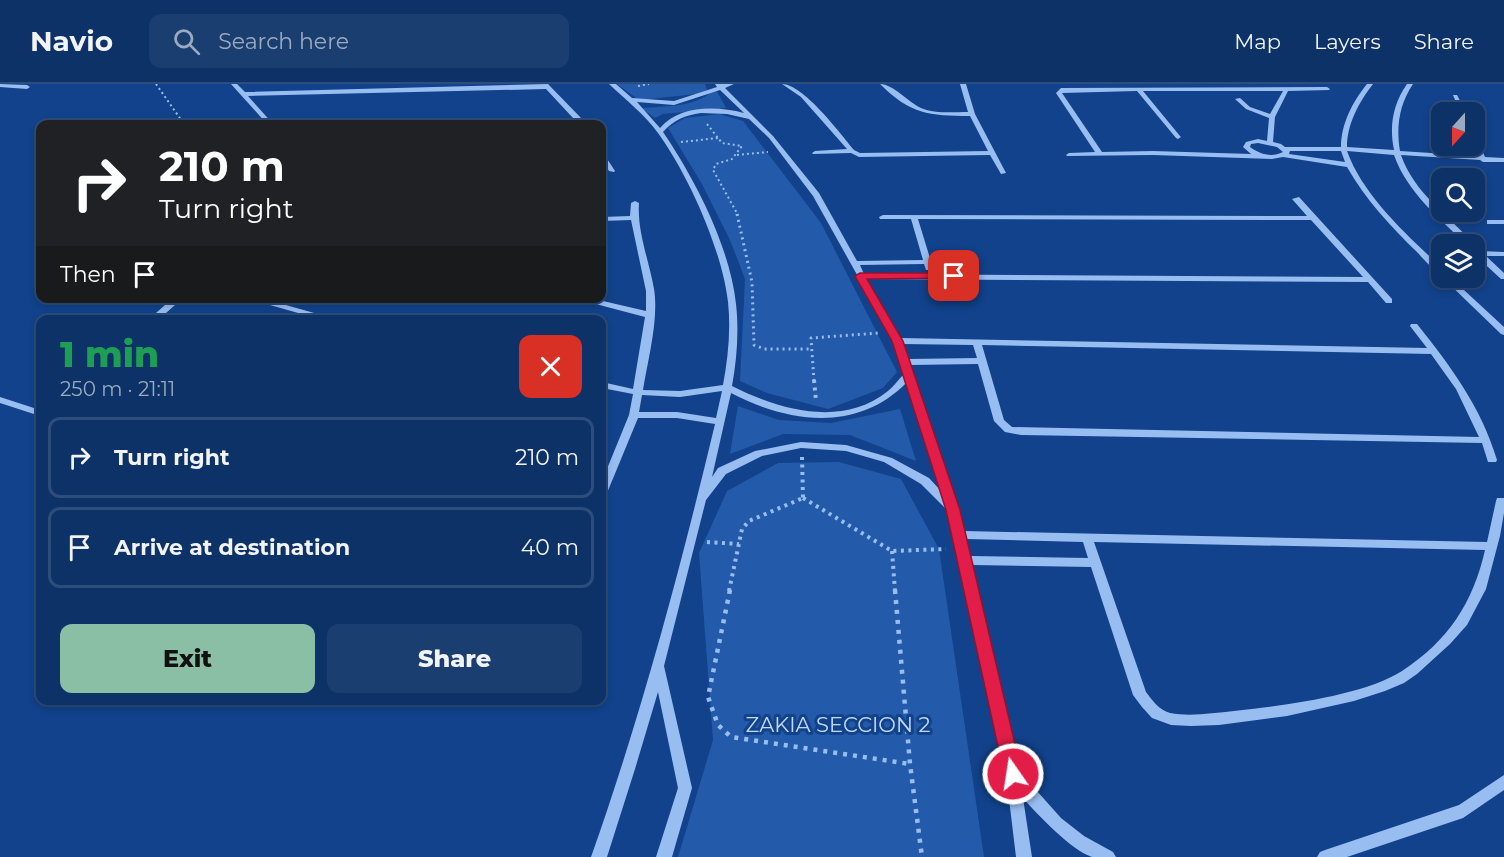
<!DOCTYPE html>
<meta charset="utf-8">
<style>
:root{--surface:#0d3268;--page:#1b3e71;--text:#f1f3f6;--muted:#9aaac0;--line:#2d4d7c;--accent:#8abfa5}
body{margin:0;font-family:Montserrat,sans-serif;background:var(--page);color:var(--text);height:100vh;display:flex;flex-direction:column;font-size:22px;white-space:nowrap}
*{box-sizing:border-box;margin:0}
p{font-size:20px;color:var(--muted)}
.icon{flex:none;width:33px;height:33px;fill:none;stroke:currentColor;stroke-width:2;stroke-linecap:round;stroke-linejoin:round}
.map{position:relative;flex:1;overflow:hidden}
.panel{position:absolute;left:36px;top:231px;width:570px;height:390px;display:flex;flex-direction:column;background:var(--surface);border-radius:12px;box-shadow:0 3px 9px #0003,0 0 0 2px var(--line)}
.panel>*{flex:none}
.guide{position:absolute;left:36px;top:36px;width:570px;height:183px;border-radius:12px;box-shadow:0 3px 9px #0003,0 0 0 2px var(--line);background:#202124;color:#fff;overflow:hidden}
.needle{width:39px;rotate:201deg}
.fabs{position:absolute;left:1431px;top:18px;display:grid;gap:12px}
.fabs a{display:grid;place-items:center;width:54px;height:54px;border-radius:12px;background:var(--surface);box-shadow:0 3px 9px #0003,0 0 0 2px var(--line);font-size:30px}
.pin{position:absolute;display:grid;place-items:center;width:51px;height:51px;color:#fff;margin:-26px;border-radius:12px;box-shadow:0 3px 9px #0006}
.me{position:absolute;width:66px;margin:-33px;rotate:347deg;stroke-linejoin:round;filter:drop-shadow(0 0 4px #0008)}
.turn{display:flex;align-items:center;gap:21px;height:126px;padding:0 24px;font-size:27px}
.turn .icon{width:78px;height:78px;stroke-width:2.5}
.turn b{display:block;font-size:42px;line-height:51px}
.then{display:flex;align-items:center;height:57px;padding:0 24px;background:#0003;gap:12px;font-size:22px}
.round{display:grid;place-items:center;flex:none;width:63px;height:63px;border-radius:12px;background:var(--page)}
.headline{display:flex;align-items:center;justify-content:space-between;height:102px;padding:0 24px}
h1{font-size:36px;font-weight:800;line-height:45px;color:#1e9e55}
.action{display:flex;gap:12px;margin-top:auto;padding:12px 24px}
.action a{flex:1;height:69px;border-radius:12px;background:var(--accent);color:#111;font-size:24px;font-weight:800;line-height:69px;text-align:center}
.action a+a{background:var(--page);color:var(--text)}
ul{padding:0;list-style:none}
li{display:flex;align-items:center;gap:18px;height:81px;margin:0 12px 9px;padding:0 12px;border:3px solid var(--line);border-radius:12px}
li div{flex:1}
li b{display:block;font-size:22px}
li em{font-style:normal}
header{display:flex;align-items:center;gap:36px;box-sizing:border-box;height:84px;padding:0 30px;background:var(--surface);border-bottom:2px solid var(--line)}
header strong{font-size:28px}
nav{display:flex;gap:33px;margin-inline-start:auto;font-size:21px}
.search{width:420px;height:54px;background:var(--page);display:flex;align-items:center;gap:15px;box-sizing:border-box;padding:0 21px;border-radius:12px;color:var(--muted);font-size:22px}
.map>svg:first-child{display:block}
.green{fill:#235baa}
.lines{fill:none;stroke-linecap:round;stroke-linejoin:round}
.path-far3{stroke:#98bdf1;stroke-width:2;stroke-dasharray:2 3;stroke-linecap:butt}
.path-far2{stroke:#98bdf1;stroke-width:3;stroke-dasharray:2 4;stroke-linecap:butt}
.path-far1{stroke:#98bdf1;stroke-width:4;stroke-dasharray:3 4.5;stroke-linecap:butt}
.path{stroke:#98bdf1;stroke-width:4.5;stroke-dasharray:4 6;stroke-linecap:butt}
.minor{fill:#98bdf1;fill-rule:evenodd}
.route{fill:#e11d48;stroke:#92132f;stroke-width:1.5}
.labels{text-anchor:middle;stroke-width:6;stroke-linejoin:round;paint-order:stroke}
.near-park-label{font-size:21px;fill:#bfd9fc;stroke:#11428b}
</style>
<header>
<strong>Navio</strong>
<div class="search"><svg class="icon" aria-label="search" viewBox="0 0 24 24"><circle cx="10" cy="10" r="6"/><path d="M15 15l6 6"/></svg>Search here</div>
<nav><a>Map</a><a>Layers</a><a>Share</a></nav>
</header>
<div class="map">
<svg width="1504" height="773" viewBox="0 0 1504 773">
<rect width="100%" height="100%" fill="#11428b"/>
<path class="green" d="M617,0H705L707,6L697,10L639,16Z
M715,4L726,24L663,30L655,34L641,24C665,22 699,24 715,4Z
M719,30L743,37L821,139L897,288L883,304L828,325L767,309L740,297L745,195L730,156L702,100L668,44L685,34Z
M738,322L779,336L831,339L900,325L916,377L850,351L783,350L730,370Z
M839,378L901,395L939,465L984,773H678L713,656L699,469L727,407L778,379Z"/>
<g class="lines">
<path class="path-far3" d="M156,0L184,40
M638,2L649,0
M707,40L722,59L742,62L732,75L716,80L713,86L738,131
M681,58L718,54
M737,71L768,68"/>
<path class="path-far2" d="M737,130L752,198L754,261L764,265H811
M814,297L811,254L879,249"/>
<path class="path-far1" d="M814,296L816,317
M802,373L803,414
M803,414L892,467L946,465
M707,458L739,460
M892,467L895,507
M729,507L742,445L749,437L803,414"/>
<path class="path" d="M730,506L708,613L718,641L731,653L910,680
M895,506L910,680L922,773"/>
<path class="minor" d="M0,0L27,1L30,3L27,5L0,3Z
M231,0H237L245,8L548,0L582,35L585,40H579L577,38L424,40L427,38L573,34L546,5L248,12L273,40H267Z
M609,0H616L632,14L674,17L717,3L715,0H734L725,4L773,52L819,109L857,177L923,176L911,135H880L879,133L883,131L1307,132L1292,115L1299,113L1392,215V219H1386L1368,198L867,195L901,254L1427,264L1410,242L1411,240H1417C1452,284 1481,323 1497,376L1496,378H1488L1482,359L1021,351L1005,348L994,337L978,280L910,281L964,447L1487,458L1496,417L1497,414H1504V429L1500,452L1486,505L1467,541L1450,560L1417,590L1404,599L1385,607L1354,617L1287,632L1219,641L1191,642L1171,641L1152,634L1142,623L1133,611L1091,483L973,481L1020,688L1061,734L1084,752L1113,768L1116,773C1108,773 1099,773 1092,773C1071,766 1038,731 1023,714L1032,773H1016L1006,690L960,476L952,451L953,449L948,427L921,400L884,378L846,367L801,364L762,372L726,390L706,416L664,582L692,704L672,773H656L678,704L658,608L635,685L607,773H591C641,632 680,486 715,340L677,334H638L607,409L606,412L602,413V397L629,331L633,310L602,304V298L633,305L645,233L573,214H590L646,227V207L631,136L602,137V133L630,132L631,119L635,117L639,119C637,148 649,176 654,205C659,235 648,275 643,306L680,307L723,301C728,274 731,246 728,218C722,166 689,92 658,49C644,30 626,16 609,0ZM720,6L744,29C716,22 680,21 660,44L637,18L674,21ZM701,29L727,30L749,35L769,54L813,112L894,257L904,290C899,295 894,302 888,307C842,344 779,326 732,302C737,275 739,247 736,220C730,163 695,95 663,48C674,36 685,31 701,29ZM918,135L1311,136L1363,193L864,190L860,181L924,180L926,186H932L933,184ZM903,260L973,261L977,274L908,275ZM982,261L1431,270L1456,305L1479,353L1012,343L1004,336ZM907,298L942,408L929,394L892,374L846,361L801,358L755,367L718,384L712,393L731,309C788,339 858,349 907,298ZM722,307L716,334L677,328H639L642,311L680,313ZM966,455L1083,458L1088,474L971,472ZM1094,458L1485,466C1473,519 1448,557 1402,587C1363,612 1280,622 1234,627C1213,629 1190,633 1170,629C1159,626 1152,616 1146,608Z
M782,0C803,0 840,49 854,66L860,69L988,67L970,32C929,32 910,30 880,0C893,0 908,18 921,24C935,30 953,28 968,28L960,0H966L975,30L1006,89L1001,90L990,71L859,73L851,69L813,70L812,69L815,67L847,65L801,13Z
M1367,0H1373C1359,18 1347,40 1347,63L1394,66C1389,42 1393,20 1407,0H1413C1399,21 1396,43 1400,67L1478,72L1473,62L1474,53L1477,55L1485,73L1504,74V78H1483L1480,76L1401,71C1414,109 1448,131 1474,160H1466C1439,134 1407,108 1394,71L1347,67C1363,112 1408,152 1442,184V191C1433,186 1425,177 1418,169C1391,143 1365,115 1347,83L1283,73L1272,75L1153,71L1067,72L1066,71L1069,69L1095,68L1056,9L1061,4L1327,3L1330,5L1329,6L1288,7L1275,33L1273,58L1281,60L1285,63H1341C1341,40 1353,17 1367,0ZM1137,7L1176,54L1178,55L1181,53L1180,52L1143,7H1283L1270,30L1250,23L1240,14L1235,15L1246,25L1269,34L1267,57L1258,55L1246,58L1243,63L1251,70L1153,67L1102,68L1062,9ZM1258,59L1277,63L1283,68C1271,74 1260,70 1250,63L1251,60ZM1290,67H1341L1345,78L1289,70Z
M1453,11H1457L1466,28H1460Z
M602,69L604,70L615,87L614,88L609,87L602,76Z
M1487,136H1504V140H1487Z
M1474,163L1480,167L1504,168V172H1486L1504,189V195H1501L1475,171Z
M1443,194H1451L1504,243V251L1501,250Z
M173,214H183L158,236H148Z
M245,214H261L339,236H323Z
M0,313L40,326V332L0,319Z
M1504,691V706L1463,734L1347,773H1317L1320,768L1325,766L1459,721Z"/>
</g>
<path class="route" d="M954,189H958V194L867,195L903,257L960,426L1022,690L1019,696L1013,699L1006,696L1004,690L946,426L892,257L855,192L860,189Z"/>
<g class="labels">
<g class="near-park-label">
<text x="838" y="648">ZAKIA SECCION 2</text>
</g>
</g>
</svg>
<div class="fabs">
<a><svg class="needle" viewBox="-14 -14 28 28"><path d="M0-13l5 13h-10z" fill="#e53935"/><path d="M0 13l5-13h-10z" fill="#9aaac0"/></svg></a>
<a><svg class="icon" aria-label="search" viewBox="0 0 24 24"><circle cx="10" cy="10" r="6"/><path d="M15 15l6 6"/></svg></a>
<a><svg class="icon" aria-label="layers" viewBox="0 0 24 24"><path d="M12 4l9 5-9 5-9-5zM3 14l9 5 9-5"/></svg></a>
</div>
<div class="pin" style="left:954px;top:192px;background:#d93025"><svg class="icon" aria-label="arrive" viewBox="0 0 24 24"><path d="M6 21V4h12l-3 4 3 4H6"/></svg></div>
<svg class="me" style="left:1013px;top:690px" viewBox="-20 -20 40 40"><circle r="17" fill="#e11d48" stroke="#fff" stroke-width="3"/><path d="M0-11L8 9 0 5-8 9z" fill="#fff"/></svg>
<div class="guide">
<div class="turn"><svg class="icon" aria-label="right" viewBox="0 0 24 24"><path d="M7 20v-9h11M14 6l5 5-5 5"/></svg><div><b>210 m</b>Turn right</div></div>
<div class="then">Then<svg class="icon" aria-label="arrive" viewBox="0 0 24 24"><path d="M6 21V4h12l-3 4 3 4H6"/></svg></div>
</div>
<section class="panel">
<div class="headline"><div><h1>1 min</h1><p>250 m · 21:11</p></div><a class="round" style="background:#d93025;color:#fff"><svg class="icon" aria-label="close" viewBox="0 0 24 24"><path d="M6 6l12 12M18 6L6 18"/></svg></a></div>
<ul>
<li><svg class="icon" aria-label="right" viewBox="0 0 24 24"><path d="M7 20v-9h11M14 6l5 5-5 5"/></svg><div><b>Turn right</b></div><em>210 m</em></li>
<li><svg class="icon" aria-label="arrive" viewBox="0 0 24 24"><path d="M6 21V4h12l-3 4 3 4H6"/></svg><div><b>Arrive at destination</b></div><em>40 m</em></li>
</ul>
<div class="action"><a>Exit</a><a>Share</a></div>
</section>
</div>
